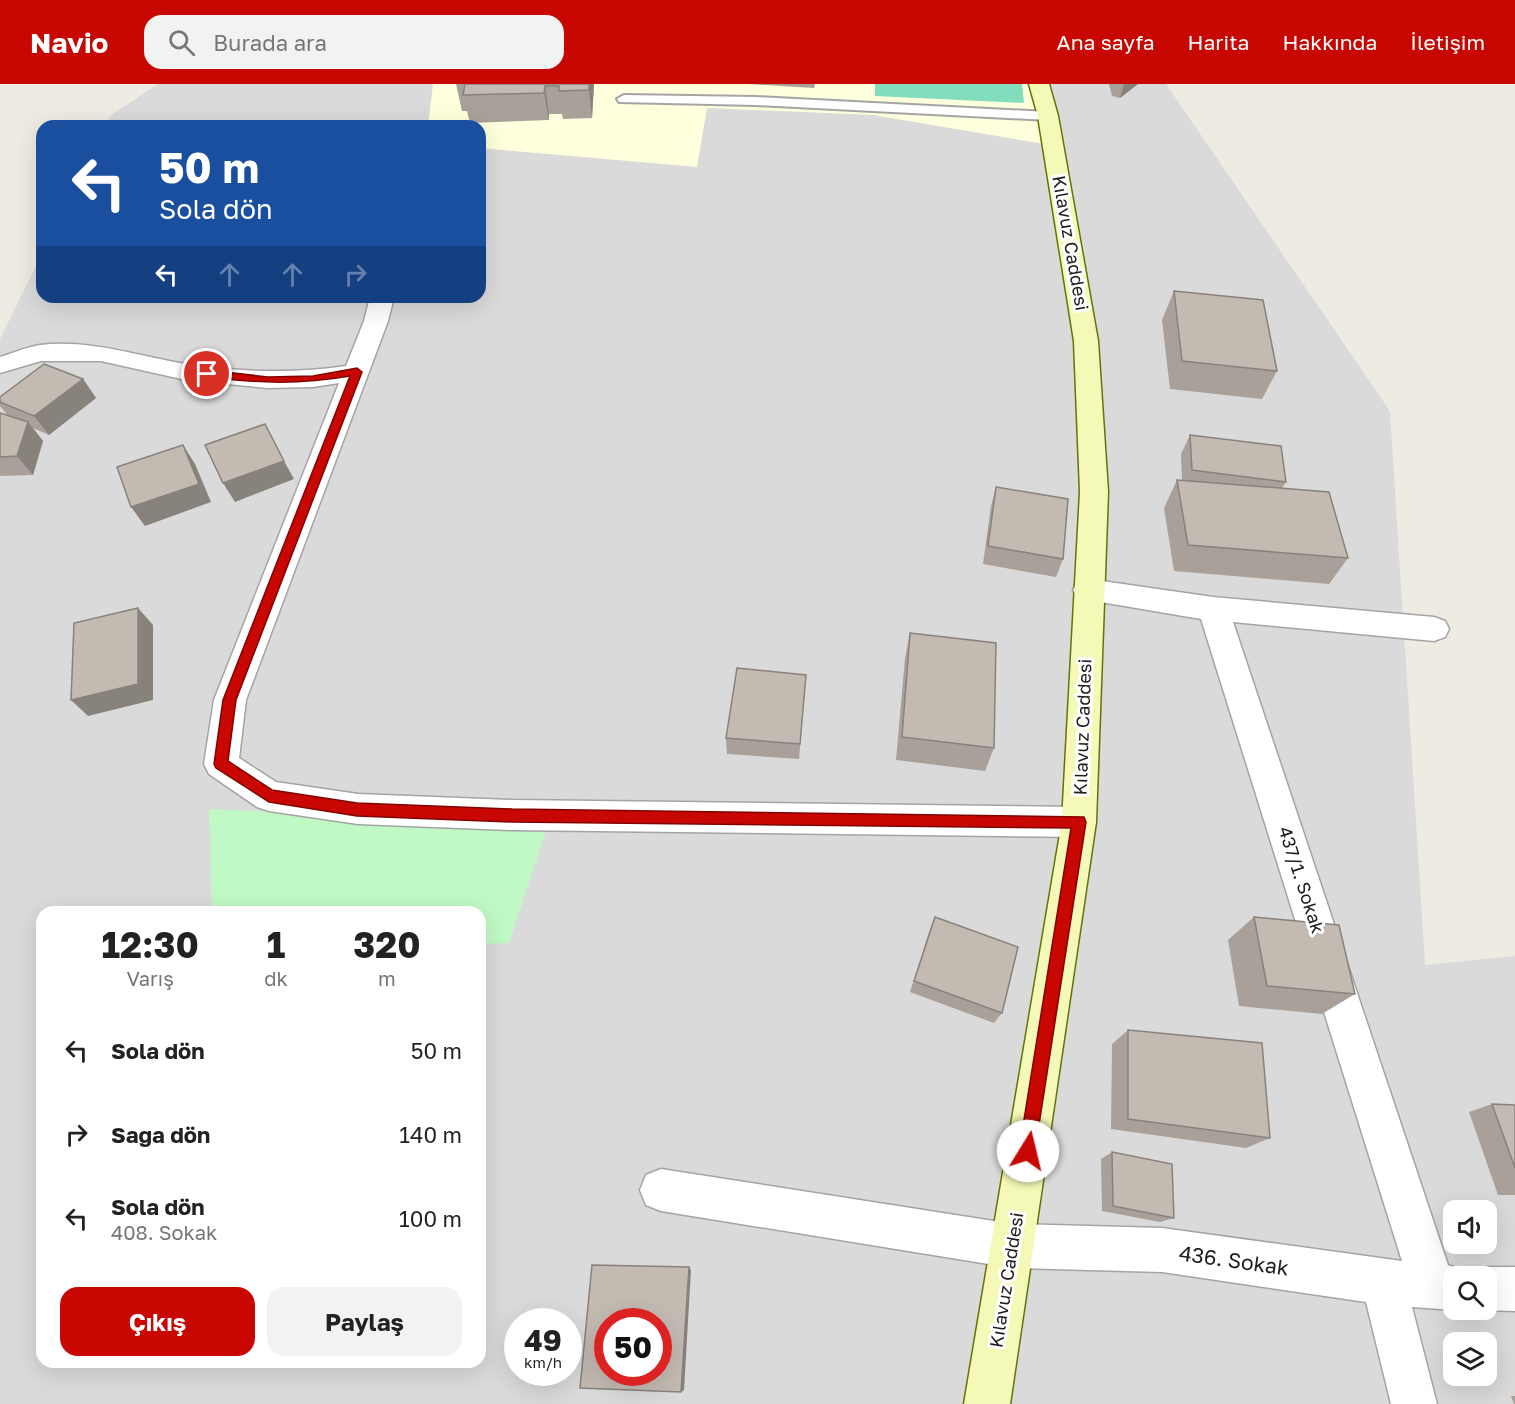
<!DOCTYPE html>
<html lang="tr">
<meta charset="utf-8">
<style>
:root{--surface:#fff;--page:#f2f2f2;--text:#222;--muted:#767676;--accent:#c80602}
body{margin:0;font-family:"Golos Text",sans-serif;background:var(--page);color:var(--text);height:100vh;display:flex;flex-direction:column;font-size:22px;white-space:nowrap}
*{box-sizing:border-box;margin:0}
p{font-size:20px;color:var(--muted)}
.icon{flex:none;width:33px;height:33px;fill:none;stroke:currentColor;stroke-width:2;stroke-linecap:round;stroke-linejoin:round}
.map{position:relative;flex:1;overflow:hidden}
.panel{position:absolute;left:36px;top:822px;width:450px;height:462px;display:flex;flex-direction:column;background:var(--surface);border-radius:18px;box-shadow:0 6px 24px #0002}
.panel>*{flex:none}
.hud{position:absolute;left:36px;top:36px;width:450px;height:183px;border-radius:18px;box-shadow:0 6px 24px #0002;background:#1a4fa0;color:#fff;overflow:hidden}
.controls{position:absolute;left:1443px;top:1116px;display:grid;gap:12px}
.controls a{display:grid;place-items:center;width:54px;height:54px;border-radius:12px;background:var(--surface);box-shadow:0 6px 24px #0002;font-size:30px}
.speed{position:absolute;left:504px;top:1224px;display:flex;gap:12px;font-size:30px;font-weight:700;text-align:center}
.speed>*{display:grid;place-content:center;width:78px;height:78px;border-radius:50%;background:var(--surface);box-shadow:0 6px 24px #0002;line-height:1}
.speed small{font-size:15px;font-weight:400}
.speed .limit{border:9px solid #d22;background:#fff;color:#111}
.pin{position:absolute;display:grid;place-items:center;width:51px;height:51px;color:#fff;margin:-26px;border:3px solid #fff;border-radius:50%;box-shadow:0 2px 6px #0007}
.me{position:absolute;width:66px;margin:-33px;rotate:9deg;stroke-linejoin:round;filter:drop-shadow(0 0 4px #0008)}
.turn{display:flex;align-items:center;gap:21px;height:126px;padding:0 24px;font-size:27px}
.turn .icon{width:78px;height:78px;stroke-width:2.5}
.turn b{display:block;font-size:42px;line-height:51px}
.lanes{display:flex;align-items:center;height:57px;padding:0 24px;background:#0003;justify-content:center;gap:30px;direction:ltr}
.lanes .off{opacity:.35}
.eta{display:flex;justify-content:space-evenly;align-items:center;height:102px;text-align:center}
.eta b{font-size:36px;font-weight:700;line-height:42px}
.button{display:flex;gap:12px;margin-top:auto;padding:12px 24px}
.button a{flex:1;height:69px;border-radius:18px;background:var(--accent);color:#fff;font-size:24px;font-weight:700;line-height:69px;text-align:center}
.button a+a{background:var(--page);color:var(--text)}
ul{padding:0;list-style:none}
li{display:flex;align-items:center;gap:18px;height:84px;padding:0 24px}
li div{flex:1}
li b{display:block;font-size:22px}
li em{font-style:normal}
header{display:flex;align-items:center;gap:36px;box-sizing:border-box;height:84px;padding:0 30px;background:var(--accent);color:#fff}
header strong{font-size:28px}
nav{display:flex;gap:33px;margin-inline-start:auto;font-size:21px}
.search{width:420px;height:54px;background:var(--page);display:flex;align-items:center;gap:15px;box-sizing:border-box;padding:0 21px;border-radius:18px;color:var(--muted);font-size:22px}
.map>svg:first-child{display:block}
.residential{fill:#dbdada;fill-rule:evenodd}
.education{fill:#feffdc}
.park{fill:#c0f9c5}
.pitch{fill:#81ddbb}
.lines{fill:none;stroke-linecap:round;stroke-linejoin:round}
.lane-casing{stroke:#a4a4a4;stroke-width:4}
.street-casing{stroke:#a4a4a4;stroke-width:3}
.secondary-casing{stroke:#657206;stroke-width:3}
.lane{fill:#fff;fill-rule:evenodd}
.street{fill:#fff;fill-rule:evenodd}
.secondary{fill:#f4f9b7;fill-rule:evenodd}
.wall{fill:#a8a099}
.shaded-wall{fill:#88827d}
.building{fill:#c3bab2;stroke:#88827d;stroke-width:1.5;fill-rule:evenodd}
.route{fill:#c80602;stroke:#820401;stroke-width:1.5}
.labels{text-anchor:middle;stroke-width:6;stroke-linejoin:round;paint-order:stroke}
.street-label{font-size:18px;fill:#1d1d1d;stroke:#fff}
.near-street-label{font-size:21px;fill:#1d1d1d;stroke:#fff}
</style>
<header>
<strong>Navio</strong>
<div class="search"><svg class="icon" aria-label="search" viewBox="0 0 24 24"><circle cx="10" cy="10" r="6"/><path d="M15 15l6 6"/></svg>Burada ara</div>
<nav><a>Ana sayfa</a><a>Harita</a><a>Hakkında</a><a>İletişim</a></nav>
</header>
<div class="map">
<svg width="1515" height="1320" viewBox="0 0 1515 1320">
<rect width="100%" height="100%" fill="#eeebe3"/>
<path class="residential" d="M158,0H1166L1390,327L1425,881L1515,872V1320H0V255L42,170V213H480V42H105L111,31ZM42,828H480V1278H42ZM1454,1126H1486V1160H1454ZM1454,1192H1486V1226H1454ZM518,1238H568V1288H518ZM608,1238H658V1288H608ZM1454,1258H1486V1292H1454Z"/>
<path class="education" d="M433,0H1028L1044,60L873,31L707,24L697,83L480,64V42H428Z"/>
<path class="park" d="M209,725L548,741L509,859L480,860V828H212Z"/>
<path class="pitch" d="M875,0H1022L1024,19L875,12Z"/>
<g class="lines">
<g class="lane-casing">
<path id="lane" d="M624,11L756,13L1048,28L1055,32L1048,36L756,21L619,18L617,15Z"/>
</g>
<g class="street-casing">
<path id="street" d="M370,213H394L388,237L246,616L239,674L276,698L358,710L512,716L1079,723L1091,727L1096,738L1091,749L1079,753L512,746L358,740L269,727L257,723L209,690L204,680L214,616L339,299L313,303L268,304L186,296L101,277H41L0,289V273C13,269 27,263 40,261C90,255 137,272 186,280C239,288 293,290 346,282L364,237Z
M1088,495L1213,513L1434,533L1445,537L1449,545L1445,553L1434,557L1233,538L1448,1181L1470,1189L1486,1183H1515V1227L1482,1226H1486V1192H1454V1226H1456H1454L1412,1223L1437,1320H1391L1366,1218L1162,1188L1013,1184L661,1127L646,1121L640,1106L646,1091L661,1085L1013,1140L1162,1144L1402,1177L1201,535L1077,514L1073,506L1077,498Z"/>
</g>
<g class="secondary-casing">
<path id="secondary" d="M1029,0H1049L1058,32L1098,257L1108,408L1096,738L1010,1320H964L1062,738L1080,408L1074,257L1038,32Z"/>
</g>
<use href="#lane" class="lane"/>
<use href="#street" class="street"/>
<use href="#secondary" class="secondary"/>
</g>
<path class="wall" d="M456,0H594L592,34L563,35L562,30H549V36L470,39L467,27H462Z
M748,0H815L814,4Z
M1109,0H1138L1120,14L1112,12Z
M1174,207L1277,287L1262,315L1170,305L1162,236Z
M83,295L96,314L49,351L33,344L43,357L33,391L0,392V329L8,332L0,322V313Z
M1190,351L1286,398L1282,404L1348,474L1329,500L1174,487L1164,424L1177,396L1182,397L1181,370Z
M996,403L1063,475L1056,493L983,480L991,422Z
M910,549L994,664L985,687L896,676L905,574Z
M806,591L799,675L727,670L726,654Z
M935,833L1002,929L994,939L910,908L930,845Z
M1254,833L1355,910L1322,930L1239,922L1228,856Z
M1128,946L1270,1054L1246,1064L1111,1045L1112,960Z
M1492,1020L1515,1021V1111H1498L1469,1028Z
M1112,1068L1174,1134L1160,1138L1102,1127L1101,1075Z
M1511,1312H1515V1320H1514Z"/>
<path class="shaded-wall" d="M589,0H594L592,34L589,6Z
M1124,0H1138L1120,14Z
M545,2L549,30V36L544,9Z
M83,295L96,314L49,351L34,332Z
M28,338L43,357L33,391L17,372Z
M183,361L195,380L211,418L145,442L131,423Z
M284,377L294,395L235,418L223,399Z
M138,524L153,541V616L88,632L71,616Z
M689,1183L691,1186L684,1306L681,1308Z"/>
<path class="building" d="M465,0H589V6L559,7V2H545L544,9L463,11Z
M1174,207L1263,216L1277,287L1182,277Z
M44,280L83,295L34,332L0,318V313Z
M0,329L28,338L17,372L0,373Z
M265,340L284,377L223,399L205,361Z
M1190,351L1281,362L1286,398L1192,386Z
M183,361L199,400L131,423L117,383Z
M1177,396L1329,408L1348,474L1188,461Z
M996,403L1068,415L1063,475L988,462Z
M138,524V600L71,616L74,539Z
M910,549L996,559L994,664L902,653Z
M737,584L806,591L800,660L726,654Z
M935,833L1018,863L1002,929L914,897Z
M1254,833L1339,841L1355,910L1267,902Z
M1128,946L1262,959L1270,1054L1128,1035Z
M1492,1020L1515,1021V1084Z
M1112,1068L1172,1080L1174,1134L1113,1122Z
M592,1181L689,1183L681,1308L580,1304ZM608,1238H658V1288H608Z"/>
<path class="route" d="M357,284L362,288L236,616L228,677L272,706L357,719L512,725L1084,733L1086,738L1034,1073L1028,1076L1022,1073L1019,1067L1071,744L512,738L357,732L269,718L216,684L214,680L223,616L350,292C298,301 258,299 207,293L201,290L207,286L268,293L313,292Z"/>
<g class="labels">
<g class="street-label">
<text transform="translate(1070 159) rotate(80)" y="6">Kılavuz Caddesi</text>
<text transform="translate(1083 643) rotate(-88)" y="6">Kılavuz Caddesi</text>
<text transform="translate(1301 796) rotate(72)" y="6">437/1. Sokak</text>
<text transform="translate(1007 1196) rotate(-81)" y="6">Kılavuz Caddesi</text>
</g>
<g class="near-street-label">
<text transform="translate(1234 1177) rotate(8)" y="7">436. Sokak</text>
</g>
</g>
</svg>
<div class="controls">
<a><svg class="icon" aria-label="sound" viewBox="0 0 24 24"><path d="M4 9h4l5-4v14l-5-4H4zM17 9q2 3 0 6"/></svg></a>
<a><svg class="icon" aria-label="search" viewBox="0 0 24 24"><circle cx="10" cy="10" r="6"/><path d="M15 15l6 6"/></svg></a>
<a><svg class="icon" aria-label="layers" viewBox="0 0 24 24"><path d="M12 4l9 5-9 5-9-5zM3 14l9 5 9-5"/></svg></a>
</div>
<div class="speed"><div>49<small>km/h</small></div><div class="limit">50</div></div>
<div class="pin" style="left:207px;top:290px;background:#d93025"><svg class="icon" aria-label="arrive" viewBox="0 0 24 24"><path d="M6 21V4h12l-3 4 3 4H6"/></svg></div>
<svg class="me" style="left:1028px;top:1067px" viewBox="-20 -20 40 40"><circle r="19" fill="#fff"/><path d="M0-13L10 11 0 6-10 11z" fill="#c80602"/></svg>
<div class="hud">
<div class="turn"><svg class="icon" aria-label="left" viewBox="0 0 24 24"><path d="M17 20v-9H6M10 6l-5 5 5 5"/></svg><div><b>50 m</b>Sola dön</div></div>
<div class="lanes"><svg class="icon" aria-label="left" viewBox="0 0 24 24"><path d="M17 20v-9H6M10 6l-5 5 5 5"/></svg><svg class="icon off" aria-label="ahead" viewBox="0 0 24 24"><path d="M12 20V5M6 11l6-6 6 6"/></svg><svg class="icon off" aria-label="ahead" viewBox="0 0 24 24"><path d="M12 20V5M6 11l6-6 6 6"/></svg><svg class="icon off" aria-label="right" viewBox="0 0 24 24"><path d="M7 20v-9h11M14 6l5 5-5 5"/></svg></div>
</div>
<section class="panel">
<div class="eta">
<div><b>12:30</b><p>Varış</p></div>
<div><b>1</b><p>dk</p></div>
<div><b>320</b><p>m</p></div>
</div>
<ul>
<li><svg class="icon" aria-label="left" viewBox="0 0 24 24"><path d="M17 20v-9H6M10 6l-5 5 5 5"/></svg><div><b>Sola dön</b></div><em>50 m</em></li>
<li><svg class="icon" aria-label="right" viewBox="0 0 24 24"><path d="M7 20v-9h11M14 6l5 5-5 5"/></svg><div><b>Sağa dön</b></div><em>140 m</em></li>
<li><svg class="icon" aria-label="left" viewBox="0 0 24 24"><path d="M17 20v-9H6M10 6l-5 5 5 5"/></svg><div><b>Sola dön</b><p>408. Sokak</p></div><em>100 m</em></li>
</ul>
<div class="button"><a>Çıkış</a><a>Paylaş</a></div>
</section>
</div>
